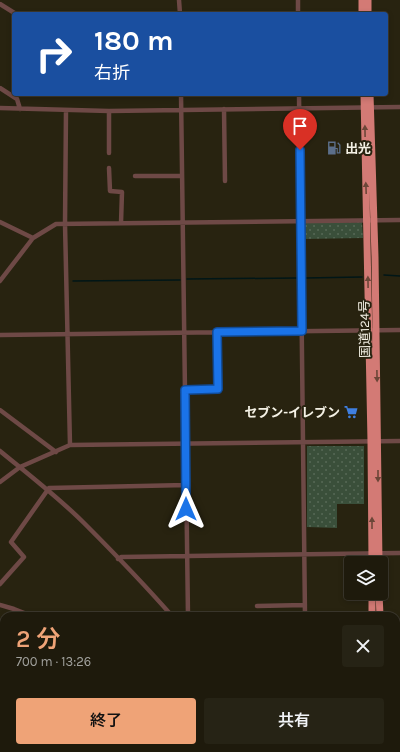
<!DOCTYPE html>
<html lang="ja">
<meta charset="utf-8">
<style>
:root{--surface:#1e1a0c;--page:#262315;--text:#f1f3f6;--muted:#a1a19d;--line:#3c382d;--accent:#efa377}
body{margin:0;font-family:Karla,"Noto Sans JP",sans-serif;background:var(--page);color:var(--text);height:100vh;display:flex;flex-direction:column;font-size:15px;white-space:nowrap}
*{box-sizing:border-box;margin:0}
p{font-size:13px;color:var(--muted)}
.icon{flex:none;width:22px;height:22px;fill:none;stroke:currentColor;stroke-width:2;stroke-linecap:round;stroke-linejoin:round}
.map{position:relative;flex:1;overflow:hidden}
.details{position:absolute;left:0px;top:612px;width:400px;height:140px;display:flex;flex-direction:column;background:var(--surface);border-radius:12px 12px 0 0;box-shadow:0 2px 6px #0003,0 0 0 1px var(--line)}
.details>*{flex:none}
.top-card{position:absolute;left:12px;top:12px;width:376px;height:84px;border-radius:4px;box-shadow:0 2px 6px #0003,0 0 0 1px var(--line);background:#1a4fa0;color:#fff;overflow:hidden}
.controls{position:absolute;left:344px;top:556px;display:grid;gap:8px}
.controls a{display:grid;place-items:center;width:44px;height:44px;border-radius:4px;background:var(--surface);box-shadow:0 2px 6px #0003,0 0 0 1px var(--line);font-size:20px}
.pin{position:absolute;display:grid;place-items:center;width:34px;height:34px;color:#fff;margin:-41px -17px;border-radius:50% 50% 50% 0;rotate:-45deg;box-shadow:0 0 4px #0007}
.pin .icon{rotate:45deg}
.me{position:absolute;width:44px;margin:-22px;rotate:0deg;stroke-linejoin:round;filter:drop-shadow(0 0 3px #0008)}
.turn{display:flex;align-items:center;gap:14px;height:84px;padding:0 16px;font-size:18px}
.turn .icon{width:52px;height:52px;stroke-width:2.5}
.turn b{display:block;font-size:28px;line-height:34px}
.round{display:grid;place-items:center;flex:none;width:42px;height:42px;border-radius:4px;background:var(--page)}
.head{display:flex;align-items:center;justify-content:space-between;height:68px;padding:0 16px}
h1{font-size:24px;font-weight:600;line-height:30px;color:var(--accent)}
.button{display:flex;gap:8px;margin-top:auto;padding:8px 16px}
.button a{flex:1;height:46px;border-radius:4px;background:var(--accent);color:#111;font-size:16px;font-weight:600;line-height:46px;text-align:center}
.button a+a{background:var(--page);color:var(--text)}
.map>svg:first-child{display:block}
.green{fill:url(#green-dots)}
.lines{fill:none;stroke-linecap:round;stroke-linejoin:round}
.stream{stroke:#001617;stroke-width:1.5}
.minor{stroke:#6e4946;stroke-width:4.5}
.highway{stroke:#d37a75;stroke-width:7}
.oneway{fill:#6c4638}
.route-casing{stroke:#114b97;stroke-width:10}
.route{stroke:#1a73e8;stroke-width:7}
.labels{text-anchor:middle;stroke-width:4;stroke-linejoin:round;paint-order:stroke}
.poi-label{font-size:13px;font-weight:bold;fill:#f4f1e5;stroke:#282310;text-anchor:start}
.street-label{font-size:13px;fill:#f4f1e5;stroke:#282310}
</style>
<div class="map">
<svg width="400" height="752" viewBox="0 0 400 752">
<defs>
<pattern id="green-dots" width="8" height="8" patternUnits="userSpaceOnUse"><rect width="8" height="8" fill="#3a4f3a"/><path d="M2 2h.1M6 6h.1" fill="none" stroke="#576956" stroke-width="1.8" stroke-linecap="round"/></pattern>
</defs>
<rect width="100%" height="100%" fill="#282310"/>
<path class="green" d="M362,222L363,238L304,239V223Z
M307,446H364V504H337V528L307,527Z"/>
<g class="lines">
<path class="stream" d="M384,275L400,276
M305,278L362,277
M187,279L296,278
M73,281L180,280"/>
<path class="minor" d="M179,0L180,14
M298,0V14
M0,4L16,14
M0,88L17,99L20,109
M181,94L188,616
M299,94L305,616
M0,108L109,111L400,107
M224,109L225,181
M66,110L65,224L70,445
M109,111V153
M109,168L110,191L122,192L121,223
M135,176H182
M0,222L33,238
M0,281L33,238L56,224L400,220
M0,335L400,330
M185,390L218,389L217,332
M0,410L56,452
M0,451C28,474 58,497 84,523C114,553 144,584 172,616
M0,482L20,467L70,445L400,441
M118,559L121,557L400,553
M0,584L24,557L11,542L49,488L186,485
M0,605L14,609L32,616
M257,606L305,605
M60,616H64
M396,663H400
M0,668L4,678
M0,730L4,735
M13,748L16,752
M68,748L73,752
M190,748V752
M307,748V752"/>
<path class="highway" d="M362,0V14
M368,0V14
M364,94L371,441L372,563
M370,94L375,257L379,563
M372,593V616
M379,593L380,616
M374,748V752
M381,748V752"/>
</g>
<defs><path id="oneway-solid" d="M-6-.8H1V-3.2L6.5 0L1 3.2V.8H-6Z"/></defs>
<g class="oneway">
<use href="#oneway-solid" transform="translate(365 131) rotate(-91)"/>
<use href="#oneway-solid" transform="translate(366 188) rotate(-92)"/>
<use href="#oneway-solid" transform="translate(368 282) rotate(-91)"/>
<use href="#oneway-solid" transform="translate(377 376) rotate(89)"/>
<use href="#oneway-solid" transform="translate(378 476) rotate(90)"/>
<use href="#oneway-solid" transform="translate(372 523) rotate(-90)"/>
</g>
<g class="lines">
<g class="route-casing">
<path id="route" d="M186,509L185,390L218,389L217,332L302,331L300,150"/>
</g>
<use href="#route" class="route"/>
</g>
<defs>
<g id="fuel-bare" transform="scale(1.08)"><path d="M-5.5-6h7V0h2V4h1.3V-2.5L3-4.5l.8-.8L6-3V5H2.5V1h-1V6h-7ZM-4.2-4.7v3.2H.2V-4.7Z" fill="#5c6f8a" stroke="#282310" stroke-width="2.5" paint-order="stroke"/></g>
<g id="supermarket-bare" transform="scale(1.08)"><path d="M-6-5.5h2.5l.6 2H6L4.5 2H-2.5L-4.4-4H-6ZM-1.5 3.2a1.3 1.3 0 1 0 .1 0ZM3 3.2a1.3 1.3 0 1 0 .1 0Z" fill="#3f7fe0" stroke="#282310" stroke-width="2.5" paint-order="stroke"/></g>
</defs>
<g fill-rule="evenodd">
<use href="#fuel-bare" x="334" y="148"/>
<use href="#supermarket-bare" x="351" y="412"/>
</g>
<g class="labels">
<g class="poi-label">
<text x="345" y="153">出光</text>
<text x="340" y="417" text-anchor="end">セブン-イレブン</text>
</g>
<g class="street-label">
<text transform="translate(364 329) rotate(-91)" y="5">国道124号</text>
</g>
</g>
</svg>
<div class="controls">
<a><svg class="icon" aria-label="layers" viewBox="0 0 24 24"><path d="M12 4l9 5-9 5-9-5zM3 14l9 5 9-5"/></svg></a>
</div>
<div class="pin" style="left:300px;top:150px;background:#d93025"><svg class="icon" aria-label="arrive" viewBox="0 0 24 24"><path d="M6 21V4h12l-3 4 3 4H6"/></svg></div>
<svg class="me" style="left:186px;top:509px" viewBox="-20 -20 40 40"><path d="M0-17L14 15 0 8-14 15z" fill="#1a73e8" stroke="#fff" stroke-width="4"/></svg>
<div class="top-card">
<div class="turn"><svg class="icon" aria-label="right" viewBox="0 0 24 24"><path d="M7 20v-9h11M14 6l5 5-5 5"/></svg><div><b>180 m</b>右折</div></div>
</div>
<section class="details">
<div class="head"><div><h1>2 分</h1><p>700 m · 13:26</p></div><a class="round"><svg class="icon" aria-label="close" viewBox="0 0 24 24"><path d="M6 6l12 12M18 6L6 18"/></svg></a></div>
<div class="button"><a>終了</a><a>共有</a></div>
</section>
</div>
